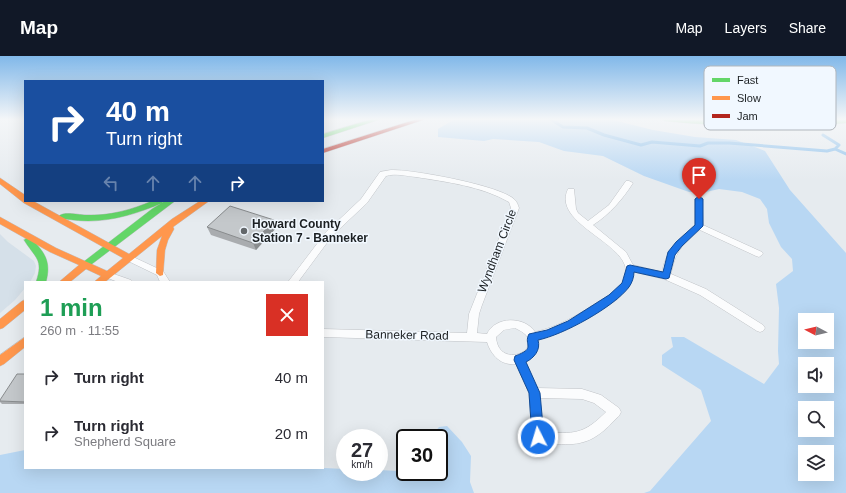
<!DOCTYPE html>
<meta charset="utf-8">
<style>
:root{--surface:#fff;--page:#f7f7f7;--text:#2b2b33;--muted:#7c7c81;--accent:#111827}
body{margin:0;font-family:Arial,sans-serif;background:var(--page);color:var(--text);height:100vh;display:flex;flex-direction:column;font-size:15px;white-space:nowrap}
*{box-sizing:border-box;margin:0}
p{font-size:13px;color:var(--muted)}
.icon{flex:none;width:22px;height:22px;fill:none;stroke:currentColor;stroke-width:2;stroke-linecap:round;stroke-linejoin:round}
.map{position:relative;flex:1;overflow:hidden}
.drawer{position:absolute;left:24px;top:225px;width:300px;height:188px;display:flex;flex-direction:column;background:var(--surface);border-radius:0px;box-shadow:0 4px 16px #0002}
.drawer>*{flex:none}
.hud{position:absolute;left:24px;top:24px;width:300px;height:122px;border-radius:0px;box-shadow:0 4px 16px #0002;background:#1a4fa0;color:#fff;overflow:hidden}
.needle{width:26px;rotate:277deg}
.buttons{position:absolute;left:798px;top:257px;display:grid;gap:8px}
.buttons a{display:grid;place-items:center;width:36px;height:36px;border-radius:0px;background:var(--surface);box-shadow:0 4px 16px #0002;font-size:20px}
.speed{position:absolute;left:336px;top:373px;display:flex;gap:8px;font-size:20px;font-weight:700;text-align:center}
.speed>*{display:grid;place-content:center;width:52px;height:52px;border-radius:50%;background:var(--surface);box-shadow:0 4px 16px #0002;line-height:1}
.speed small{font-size:10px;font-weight:400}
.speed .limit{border:2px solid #111;border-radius:6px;background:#fff;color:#111}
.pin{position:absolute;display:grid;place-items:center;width:34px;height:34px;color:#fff;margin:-41px -17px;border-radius:50% 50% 50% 0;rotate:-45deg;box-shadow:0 0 4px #0007}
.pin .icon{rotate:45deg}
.me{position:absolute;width:44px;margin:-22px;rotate:355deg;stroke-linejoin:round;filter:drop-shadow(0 0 3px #0008)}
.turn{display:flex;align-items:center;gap:14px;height:84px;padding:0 16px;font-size:18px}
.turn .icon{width:52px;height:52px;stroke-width:2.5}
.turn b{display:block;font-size:28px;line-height:34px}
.lanes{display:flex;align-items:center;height:38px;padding:0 16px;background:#0003;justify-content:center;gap:20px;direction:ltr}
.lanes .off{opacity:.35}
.round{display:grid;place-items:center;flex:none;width:42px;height:42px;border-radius:0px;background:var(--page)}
.summary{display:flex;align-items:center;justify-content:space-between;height:68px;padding:0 16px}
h1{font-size:24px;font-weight:700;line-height:30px;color:#1e9e55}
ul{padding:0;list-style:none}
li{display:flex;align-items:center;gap:12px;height:56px;padding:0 16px}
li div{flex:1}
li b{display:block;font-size:15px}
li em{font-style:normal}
header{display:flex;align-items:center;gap:24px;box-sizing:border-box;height:56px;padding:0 20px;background:var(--accent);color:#fff}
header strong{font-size:19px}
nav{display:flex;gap:22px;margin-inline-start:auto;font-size:14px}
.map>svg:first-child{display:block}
.built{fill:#d5e0e9}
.green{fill:#b8d7f3;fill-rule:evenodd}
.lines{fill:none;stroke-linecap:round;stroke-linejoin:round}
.stream{stroke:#88beeb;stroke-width:3}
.street-casing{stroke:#c0c3c7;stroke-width:1}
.fast-casing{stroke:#c0c3c7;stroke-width:1}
.slow-casing{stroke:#c0c3c7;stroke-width:1}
.jam-casing{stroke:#c0c3c7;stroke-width:1}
.street{fill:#fbfcfd;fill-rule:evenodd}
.fast{fill:#63d668;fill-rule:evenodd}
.slow{fill:#ff974d;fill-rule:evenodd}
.jam{fill:#b3261e;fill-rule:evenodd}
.wall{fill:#a9acaf}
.shaded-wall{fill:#898c8e}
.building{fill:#c4c8cb;stroke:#898c8e}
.route{fill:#1a73e8;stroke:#114b97}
.poi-dot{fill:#63676a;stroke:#f1f8ff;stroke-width:1.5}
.labels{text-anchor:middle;stroke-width:3;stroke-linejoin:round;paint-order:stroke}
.poi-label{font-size:12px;font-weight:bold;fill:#1c2023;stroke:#f1f8ff;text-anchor:start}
.street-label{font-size:12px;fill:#1c2023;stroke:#f1f8ff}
.key{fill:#f1f8ff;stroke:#b1b7bd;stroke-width:1}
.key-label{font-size:11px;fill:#1c2023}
</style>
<header>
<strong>Map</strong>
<nav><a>Map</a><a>Layers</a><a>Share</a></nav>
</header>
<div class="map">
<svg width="846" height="437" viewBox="0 0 846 437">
<rect width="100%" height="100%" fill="#e6ebef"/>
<path class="built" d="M0,178L8,186L34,205L36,210L35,217L30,226H25V232L15,244L0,257Z"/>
<path class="green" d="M455,63H609L653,74L695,81L736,84L765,95L790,134L846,197V437H644L650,435L711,365L701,334L662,309V299L673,291L671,281H684L764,328L779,308L778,295L779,252L776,228L793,215L792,203L781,191L769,167L767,153L760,143L742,136L719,133L706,136H689L644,120L603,100L564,95L539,86L493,83L484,85L438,81V73ZM805,264H827V286H805ZM805,308H827V330H805ZM805,352H827V374H805ZM805,396H827V418H805Z
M447,370L462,386L471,400L470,426L474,437H0V399L25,394V412H323L345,413V416H379V414L399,415L405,413V416H439V382H430L439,371Z"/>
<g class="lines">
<path class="stream" d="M550,63L563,71L587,72L604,79L641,89L652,86L700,90L708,87H729L827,95L835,93
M823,79L839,89L835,93L846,98"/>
<g class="street-casing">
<path id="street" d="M391,114C411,113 503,130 515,144C517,146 518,149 519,152L482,249L479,258L477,277L487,278C495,260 525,260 535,276C558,271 578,259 598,246C606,241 614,237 620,230C651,191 549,173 568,133H574L576,153L578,157L588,165L609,149L626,125H629L633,127C622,144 610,158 593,169L626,196L633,209L662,216C666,194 679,183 695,169V143L699,140L702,141L703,169L762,196L763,198L759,201L756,200L700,174C683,188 675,195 671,218L706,233L763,269L765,272L763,275L760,276L757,275L700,239L664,223L634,216L628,233L618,243L572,271L539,284C538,294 534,300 525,305L537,332L582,333L601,339L619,352L621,356L619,360C612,366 606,374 598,379C580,392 559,388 538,387L534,385L532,381L529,337L516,308C501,310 491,299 487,286L323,281V273L467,277L469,258L511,152L509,146C481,130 447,126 416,121C406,120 396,117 386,120L367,147L332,180L298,226H288L326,176L361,143L380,116ZM515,272C519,274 523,276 526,279C540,297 498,312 496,281L504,274ZM540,342L582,343L594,347L606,356C583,379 574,378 543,376Z
M129,199L163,215L170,226H160L157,219L126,204L125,202L126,200Z
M108,216L131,224L133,226H118L105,221L103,219L105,217Z"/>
</g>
<g class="fast-casing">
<path id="fast" d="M372,63H381L323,82V78Z
M662,63L755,66L846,63V67C785,71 725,71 665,65Z
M152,145H163L162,147C134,159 104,168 73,164C68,163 62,164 59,160C64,155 79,159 86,159C109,160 131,154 152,145Z
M165,145H175L88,211H82L81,209L82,207L152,153Z
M28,181C32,183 35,186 38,190C48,201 50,211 46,226H36C44,203 35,202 24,184Z"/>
</g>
<g class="slow-casing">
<path id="slow" d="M0,122L25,139V145H33L129,198L172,163L200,145H209L173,171L174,173L168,184L165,194L163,219L160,220L156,217L157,194L162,180L105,226H94L101,220L86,213L70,226H59L79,209L50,196L0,168V161L56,192L107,215L123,202L24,147L0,128Z
M25,244V254L3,272L0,273V263L22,245Z
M25,281V291L4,308L0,310V299Z"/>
</g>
<g class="jam-casing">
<path id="jam" d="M417,63H426L323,97V93Z"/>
</g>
<use href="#street" class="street"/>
<use href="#fast" class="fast"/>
<use href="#slow" class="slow"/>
<use href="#jam" class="jam"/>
</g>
<path class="wall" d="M207,171L276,172L256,194L211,179Z
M25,318V348H2L0,346V344Z"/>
<path class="shaded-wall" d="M274,164L276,172L256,194L253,187Z"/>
<path class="building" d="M230,150L274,164L253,187L207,171Z
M17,318H25V346L0,345V344Z"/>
<linearGradient id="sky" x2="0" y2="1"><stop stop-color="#81b8e9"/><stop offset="0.51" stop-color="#f4f6f8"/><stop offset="1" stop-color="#f4f6f8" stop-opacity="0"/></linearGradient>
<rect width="846" height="124" fill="url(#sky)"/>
<path class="route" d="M699,140L703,143V170L682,190L675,199L669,222L666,223L634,216C634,221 632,227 629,231C614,251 563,279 538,284C541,294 534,302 526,306L540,337L544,381L542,385L538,387L534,385L532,381L529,337L514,304L515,300C537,292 523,289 529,278L547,274L568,265L609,239L622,227L627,210L630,209L663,216L668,196L676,186L695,169V143Z"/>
<circle class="poi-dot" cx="244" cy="175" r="4"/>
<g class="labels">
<g class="poi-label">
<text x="252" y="172">Howard County<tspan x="252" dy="14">Station 7 - Banneker</tspan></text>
</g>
<g class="street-label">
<text transform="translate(497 195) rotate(-69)" y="4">Wyndham Circle</text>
<text transform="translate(407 279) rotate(1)" y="4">Banneker Road</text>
</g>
</g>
<rect x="704" y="10" width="132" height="64" rx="6" class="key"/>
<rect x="712" y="22" width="18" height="4" fill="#63d668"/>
<rect x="712" y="40" width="18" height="4" fill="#ff974d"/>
<rect x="712" y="58" width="18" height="4" fill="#b3261e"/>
<g class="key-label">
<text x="737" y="28">Fast</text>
<text x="737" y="46">Slow</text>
<text x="737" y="64">Jam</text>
</g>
</svg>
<div class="buttons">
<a><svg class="needle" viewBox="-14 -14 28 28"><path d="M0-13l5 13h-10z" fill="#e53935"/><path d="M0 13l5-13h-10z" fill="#7c7c81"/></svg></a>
<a><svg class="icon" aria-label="sound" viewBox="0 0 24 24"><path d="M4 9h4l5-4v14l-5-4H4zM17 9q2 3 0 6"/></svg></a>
<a><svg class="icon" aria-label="search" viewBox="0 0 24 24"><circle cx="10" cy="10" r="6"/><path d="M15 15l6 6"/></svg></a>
<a><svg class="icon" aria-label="layers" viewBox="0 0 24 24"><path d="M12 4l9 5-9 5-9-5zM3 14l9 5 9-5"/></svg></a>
</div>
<div class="speed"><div>27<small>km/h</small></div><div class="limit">30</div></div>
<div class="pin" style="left:699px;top:143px;background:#d93025"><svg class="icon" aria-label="arrive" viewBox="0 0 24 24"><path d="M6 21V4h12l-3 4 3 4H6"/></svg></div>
<svg class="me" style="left:538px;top:381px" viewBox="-20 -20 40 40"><circle r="17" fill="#1a73e8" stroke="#fff" stroke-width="3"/><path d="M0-11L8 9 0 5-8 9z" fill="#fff"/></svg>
<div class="hud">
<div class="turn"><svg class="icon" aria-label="right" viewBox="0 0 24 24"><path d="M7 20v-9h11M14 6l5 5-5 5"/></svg><div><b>40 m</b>Turn right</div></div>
<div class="lanes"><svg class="icon off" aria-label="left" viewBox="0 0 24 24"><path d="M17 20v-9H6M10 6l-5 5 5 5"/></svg><svg class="icon off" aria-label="ahead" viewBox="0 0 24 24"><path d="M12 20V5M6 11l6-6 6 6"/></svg><svg class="icon off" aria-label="ahead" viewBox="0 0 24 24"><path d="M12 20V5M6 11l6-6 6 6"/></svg><svg class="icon" aria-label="right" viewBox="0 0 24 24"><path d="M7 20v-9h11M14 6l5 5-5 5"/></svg></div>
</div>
<section class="drawer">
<div class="summary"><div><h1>1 min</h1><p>260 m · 11:55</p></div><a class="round" style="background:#d93025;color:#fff"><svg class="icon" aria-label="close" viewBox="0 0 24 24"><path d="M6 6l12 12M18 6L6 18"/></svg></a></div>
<ul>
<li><svg class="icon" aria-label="right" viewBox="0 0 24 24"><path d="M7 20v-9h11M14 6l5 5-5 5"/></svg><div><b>Turn right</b></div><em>40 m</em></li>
<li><svg class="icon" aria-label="right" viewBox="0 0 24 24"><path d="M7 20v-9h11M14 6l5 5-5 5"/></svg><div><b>Turn right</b><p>Shepherd Square</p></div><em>20 m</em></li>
</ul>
</section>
</div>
